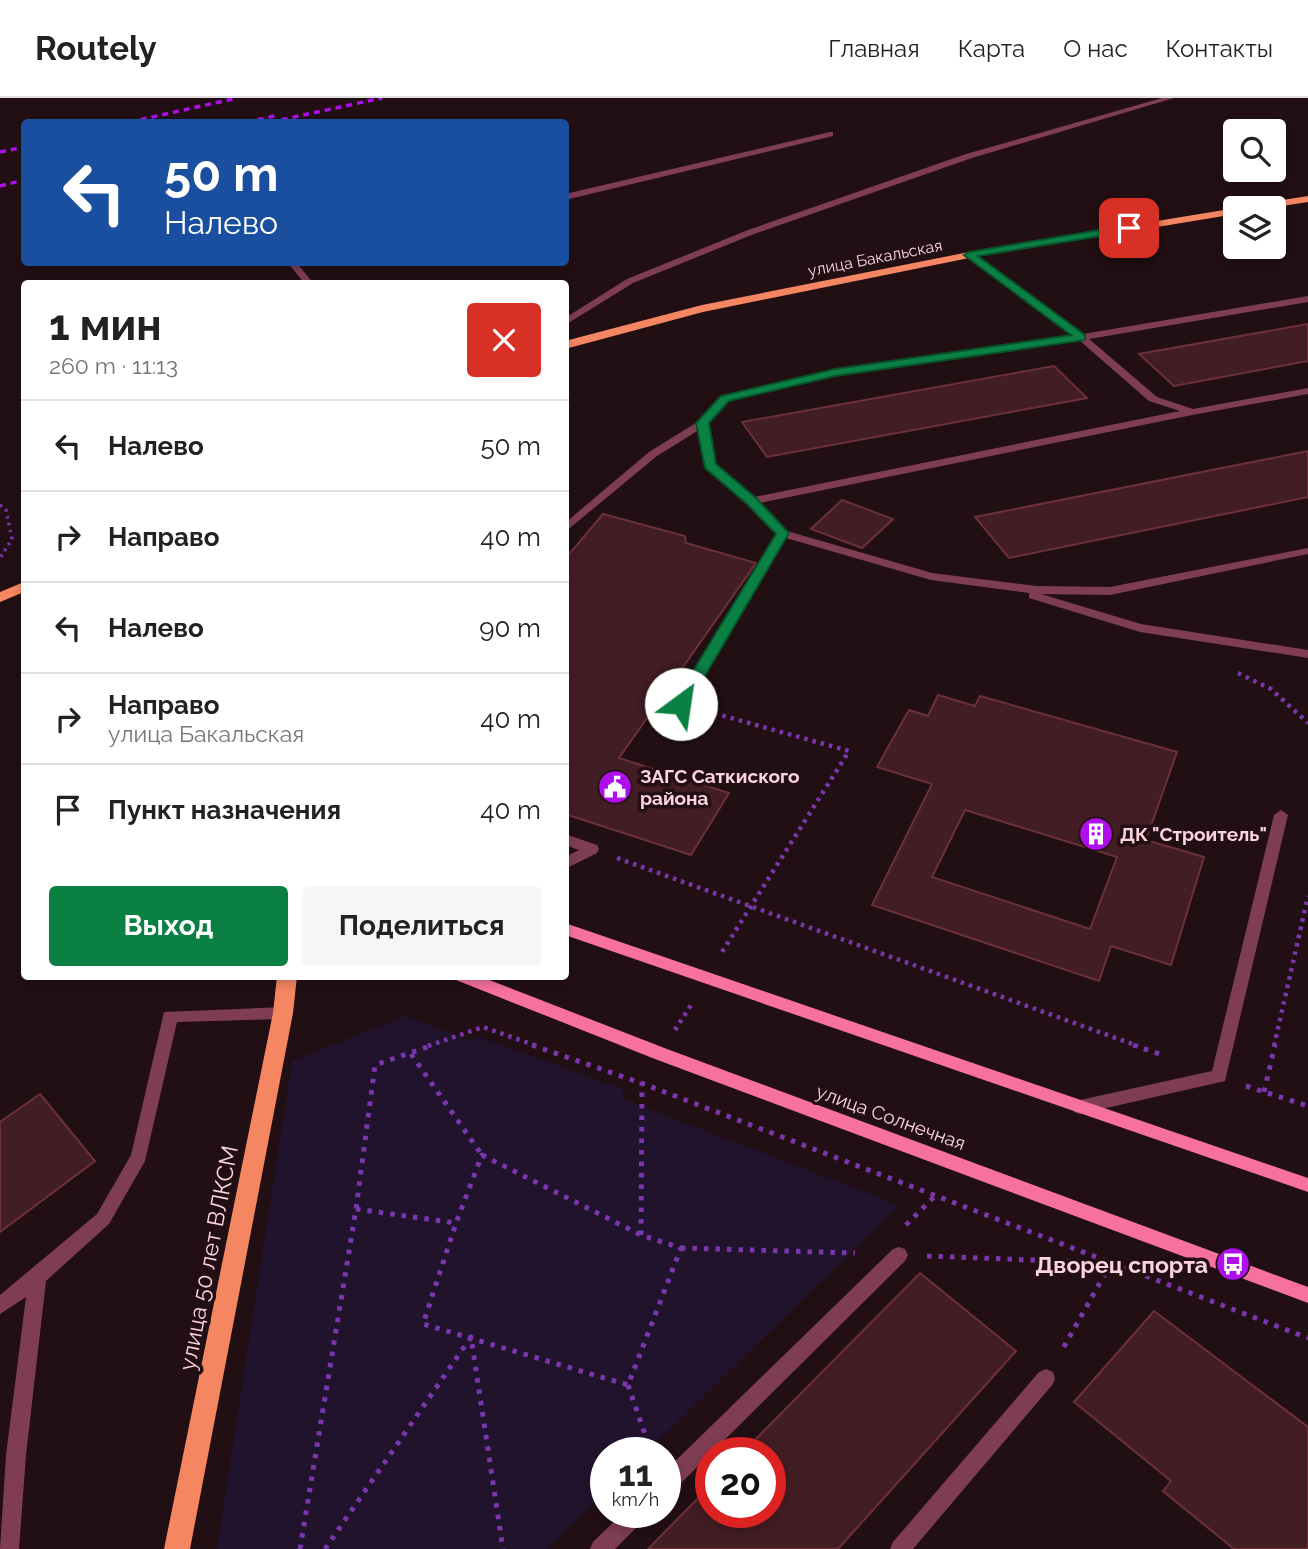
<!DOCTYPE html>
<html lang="ru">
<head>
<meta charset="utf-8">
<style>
  :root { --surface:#fff; --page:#f6f6f6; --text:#222; --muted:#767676; --line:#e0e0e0; --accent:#0b8043 }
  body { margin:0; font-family:Raleway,sans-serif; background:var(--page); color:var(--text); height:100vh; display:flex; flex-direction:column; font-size:26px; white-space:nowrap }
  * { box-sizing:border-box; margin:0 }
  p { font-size:23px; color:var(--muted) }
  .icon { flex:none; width:38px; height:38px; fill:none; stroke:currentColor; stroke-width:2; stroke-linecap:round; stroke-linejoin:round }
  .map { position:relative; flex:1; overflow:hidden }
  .panel { position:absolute; left:21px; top:182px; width:548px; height:700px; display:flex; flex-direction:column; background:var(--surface); border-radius:7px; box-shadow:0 4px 10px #0003 }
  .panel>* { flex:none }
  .hud { position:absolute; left:21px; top:21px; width:548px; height:147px; border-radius:7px; box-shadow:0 4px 10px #0003; background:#1a4fa0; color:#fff; overflow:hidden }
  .controls { position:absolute; left:1223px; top:21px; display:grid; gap:14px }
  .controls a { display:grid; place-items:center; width:63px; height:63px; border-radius:7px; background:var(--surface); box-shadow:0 4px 10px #0003; font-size:35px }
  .speed { position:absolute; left:590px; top:1339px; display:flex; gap:14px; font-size:35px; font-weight:700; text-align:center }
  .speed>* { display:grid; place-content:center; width:91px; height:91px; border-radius:50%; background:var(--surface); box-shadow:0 4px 10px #0003; line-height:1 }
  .speed small { font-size:18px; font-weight:400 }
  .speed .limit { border:10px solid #d22; background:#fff; color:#111 }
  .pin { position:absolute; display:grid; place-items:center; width:60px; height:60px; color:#fff; margin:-30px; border-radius:14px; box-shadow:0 4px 10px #0006 }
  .me { position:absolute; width:77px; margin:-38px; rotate:31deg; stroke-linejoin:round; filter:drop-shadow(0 0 5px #0008) }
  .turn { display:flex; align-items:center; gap:24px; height:147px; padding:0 28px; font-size:32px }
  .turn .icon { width:91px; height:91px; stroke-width:2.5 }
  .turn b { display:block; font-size:49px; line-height:60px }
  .round { display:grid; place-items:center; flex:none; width:74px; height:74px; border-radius:7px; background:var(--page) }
  .overview { display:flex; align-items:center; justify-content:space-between; height:119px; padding:0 28px }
  h1 { font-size:42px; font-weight:700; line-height:52px }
  .primary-button { display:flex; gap:14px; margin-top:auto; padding:14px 28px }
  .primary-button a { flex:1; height:80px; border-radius:7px; background:var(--accent); color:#fff; font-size:28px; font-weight:700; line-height:80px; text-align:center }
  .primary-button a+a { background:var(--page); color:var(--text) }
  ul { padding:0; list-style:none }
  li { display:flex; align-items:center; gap:21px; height:91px; padding:0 28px; border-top:2px solid var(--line) }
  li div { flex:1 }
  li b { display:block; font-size:26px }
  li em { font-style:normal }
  header { display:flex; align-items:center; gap:42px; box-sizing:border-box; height:98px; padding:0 35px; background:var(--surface); border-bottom:2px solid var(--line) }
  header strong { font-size:33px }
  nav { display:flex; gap:38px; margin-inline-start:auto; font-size:24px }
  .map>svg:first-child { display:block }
  .green { fill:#21132c }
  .building { fill:#421d23; stroke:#6c303b; stroke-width:2; fill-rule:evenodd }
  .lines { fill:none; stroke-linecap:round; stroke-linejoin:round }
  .path-far2 { stroke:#7936ad; stroke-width:3.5; stroke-dasharray:2.5 4.5; stroke-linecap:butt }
  .path-far1 { stroke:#7936ad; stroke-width:4.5; stroke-dasharray:3.5 5; stroke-linecap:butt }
  .path { stroke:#7936ad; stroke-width:5; stroke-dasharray:4.5 7; stroke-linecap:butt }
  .lane { fill:#7e3d53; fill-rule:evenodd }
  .secondary { fill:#f6719f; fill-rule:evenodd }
  .primary { fill:#f58662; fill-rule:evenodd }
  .rail { stroke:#af0fec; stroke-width:3.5; stroke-dasharray:6 5; stroke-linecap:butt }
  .route { fill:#0b8043; stroke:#07532c; stroke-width:2 }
  .labels { text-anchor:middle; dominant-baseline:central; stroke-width:7; stroke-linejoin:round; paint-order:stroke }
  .far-street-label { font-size:16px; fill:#fcd3de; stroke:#220f13 }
  .poi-label { font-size:19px; font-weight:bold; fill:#fcd3de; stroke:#220f13; text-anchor:start }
  .street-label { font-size:19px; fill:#fcd3de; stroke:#220f13 }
  .near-street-label { font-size:23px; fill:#fcd3de; stroke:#220f13 }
  .near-poi-label { font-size:23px; font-weight:bold; fill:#fcd3de; stroke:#220f13; text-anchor:end }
</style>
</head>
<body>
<header>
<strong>Routely</strong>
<nav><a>Главная</a><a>Карта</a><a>О нас</a><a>Контакты</a></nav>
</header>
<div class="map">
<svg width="1308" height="1451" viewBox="0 0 1308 1451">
  <rect width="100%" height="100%" fill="#220f13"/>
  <path class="green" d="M405 918 469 942 479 939 623 991 622 1001 899 1107 647 1354H606L605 1395 548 1451H217L292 963Z"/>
  <g class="building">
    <path d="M1308 226V263L1174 288 1139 256Z"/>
    <path d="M1054 268 1087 300 767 359 742 324Z"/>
    <path d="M1308 353V399L1009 460 975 419Z"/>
    <path d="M842 402 893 421 862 450 811 431Z"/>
    <path d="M603 416 685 438 686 445 756 465 619 660 729 695 691 757 565 716V461Z"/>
    <path d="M938 597 975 608 980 598 1177 654 1146 742 1204 759 1171 867 1111 848 1099 883 872 807 932 686 877 669 909 612 928 618ZM965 712 1117 759 1090 831 932 779Z"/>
    <path d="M40 996 95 1063 0 1134V1024Z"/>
    <path d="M920 1175 1016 1253 838 1451H648L710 1388V1414H770V1354H743Z"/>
    <path d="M1154 1213 1308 1329V1451H1234L1163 1393 1171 1383 1074 1304Z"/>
  </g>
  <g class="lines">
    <path class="path-far2" d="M0 407 6 412 12 441 0 460"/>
    <g class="path-far1">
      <path d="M1238 575 1271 591 1308 625"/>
      <path d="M706 613 849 653 722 854"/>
      <path d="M617 760 1138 948"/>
      <path d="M675 932 693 904"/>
      <path d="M428 948 483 929 537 948"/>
      <path d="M1274 948 1308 798"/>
    </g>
    <g class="path">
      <path d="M532 947 641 985 1308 1240"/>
      <path d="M1133 947 1165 958"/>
      <path d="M411 956 482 1057"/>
      <path d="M1246 988 1308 1008"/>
      <path d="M1264 994 1275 947"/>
      <path d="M482 1057 641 1137 681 1150 628 1287 423 1226 456 1125Z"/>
      <path d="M356 1111 456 1125"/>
      <path d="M906 1127 935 1098"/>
      <path d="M641 1137 642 984"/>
      <path d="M681 1150 855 1155"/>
      <path d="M927 1158 1111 1165 1061 1254"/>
      <path d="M628 1287 651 1354"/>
      <path d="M300 1451 356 1111 375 967 433 947"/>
      <path d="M325 1451 471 1239 503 1451"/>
    </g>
    <g class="lane">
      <path d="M1162 0H1174L972 60 754 136 633 185 565 227V220L627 181 748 132 966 56Z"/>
      <path d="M830 34H833V38L565 102V96Z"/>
      <path d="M966 155H972L1083 236 1308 198V204L1089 241 1157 299 1193 311 1308 290V296L1192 317 760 405 787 433 932 475 1037 488 1110 489 1308 450V456L1110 497 1041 496 1141 526 1308 552V560L1140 534 1029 500V495L931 482 786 440 685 609H675L674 606 777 435 748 405 706 369 699 332 657 358 565 434V425L649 354 699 323 721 298 835 272 1072 237 966 159ZM1079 242 1149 303 1180 313 754 399 715 366 708 325 729 302 835 278Z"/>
      <path d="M287 164H296L314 186H305Z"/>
      <path d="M1281 712 1288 717 1225 983 1080 1016 1074 1014 1072 1009 1074 1004 1080 1002 1212 973 1274 717Z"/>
      <path d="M565 736 597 747 599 751 597 755 565 771V759L579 752 565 747Z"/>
      <path d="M283 909 289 911 291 915 289 919 283 921 177 924 145 1063 109 1126 46 1183 26 1357 19 1451H0L6 1357 26 1199 0 1216V1197L97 1116 131 1057 164 914Z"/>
      <path d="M899 1149 905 1151 908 1157 905 1163 672 1394 665 1397V1373L893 1151Z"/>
      <path d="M1046 1271 1053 1274 1055 1280 1053 1286 913 1451H890L893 1444 1039 1274Z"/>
      <path d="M624 1414H648L645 1421 615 1451H590L593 1444Z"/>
    </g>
    <g class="secondary">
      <path d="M565 825 1308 1080V1094L565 837Z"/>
      <path d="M454 878H479L667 951 1308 1189V1205L655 961 456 882Z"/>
    </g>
    <g class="primary">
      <path d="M1308 98V104L1270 110H1246L1251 107Z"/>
      <path d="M1236 110V116L969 160 703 214 565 251V243L702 207 969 154Z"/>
      <path d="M24 484V494L0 504V494Z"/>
      <path d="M277 878H297L293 915 190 1451H164L273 915Z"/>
    </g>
    <g class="rail">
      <path d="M130 24 237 0"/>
      <path d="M247 24 279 17"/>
      <path d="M271 24 382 0"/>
      <path d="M0 54 24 49"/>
      <path d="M0 88 24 82"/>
    </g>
  </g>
  <path class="route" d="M1129 127 1132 128V133L978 158 1085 237V242L835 278 729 303 709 325 716 366 756 400 789 435 686 610H675L673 606 776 436 747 406 705 370 696 325 721 298 725 297 835 271 1071 237 964 157 969 154Z"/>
  <defs>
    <g id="civic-disc" transform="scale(1.75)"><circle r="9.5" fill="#af0fec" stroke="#220f13"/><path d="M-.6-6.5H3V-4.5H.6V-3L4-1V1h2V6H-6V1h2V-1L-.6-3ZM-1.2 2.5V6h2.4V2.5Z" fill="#fff"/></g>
    <g id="building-disc" transform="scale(1.75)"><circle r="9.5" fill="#af0fec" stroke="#220f13"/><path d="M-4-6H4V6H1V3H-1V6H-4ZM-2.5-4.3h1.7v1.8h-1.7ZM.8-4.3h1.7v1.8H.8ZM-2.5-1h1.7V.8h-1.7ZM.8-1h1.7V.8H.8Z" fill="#fff"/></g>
    <g id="bus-disc" transform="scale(1.75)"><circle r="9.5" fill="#af0fec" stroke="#220f13"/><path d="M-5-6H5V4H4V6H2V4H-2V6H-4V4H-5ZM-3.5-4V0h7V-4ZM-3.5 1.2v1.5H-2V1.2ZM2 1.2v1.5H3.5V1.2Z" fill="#fff"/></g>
  </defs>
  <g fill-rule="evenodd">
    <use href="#civic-disc" x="615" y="689"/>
    <use href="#building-disc" x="1096" y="736"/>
    <use href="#bus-disc" x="1233" y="1166"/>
  </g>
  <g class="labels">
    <g class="far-street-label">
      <text transform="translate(875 160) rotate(-11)">улица Бакальская</text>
    </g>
    <g class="poi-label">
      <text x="640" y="678">ЗАГС Саткиского<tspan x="640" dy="22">района</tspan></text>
      <text x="1120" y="736">ДК "Строитель"</text>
    </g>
    <g class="street-label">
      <text transform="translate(891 1019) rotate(20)">улица Солнечная</text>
    </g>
    <g class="near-street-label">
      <text transform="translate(208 1160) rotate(-79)">улица 50 лет ВЛКСМ</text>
    </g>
    <g class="near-poi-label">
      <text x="1208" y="1166">Дворец спорта</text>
    </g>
  </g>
</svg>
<div class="controls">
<a><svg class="icon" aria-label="search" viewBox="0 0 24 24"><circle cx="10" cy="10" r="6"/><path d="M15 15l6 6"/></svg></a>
<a><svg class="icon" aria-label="layers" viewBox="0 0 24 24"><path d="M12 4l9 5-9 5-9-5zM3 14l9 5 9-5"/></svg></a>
</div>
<div class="speed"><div>11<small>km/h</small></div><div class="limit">20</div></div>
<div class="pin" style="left:1129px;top:130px;background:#d93025"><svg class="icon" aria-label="arrive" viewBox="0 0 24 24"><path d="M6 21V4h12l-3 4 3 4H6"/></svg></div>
<svg class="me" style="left:681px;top:606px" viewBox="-20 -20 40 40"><circle r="19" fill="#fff"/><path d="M0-13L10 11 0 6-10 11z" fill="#0b8043"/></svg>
<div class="hud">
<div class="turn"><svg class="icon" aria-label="left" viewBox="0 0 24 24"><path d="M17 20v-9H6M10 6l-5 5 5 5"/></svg><div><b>50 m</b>Налево</div></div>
</div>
<section class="panel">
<div class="overview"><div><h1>1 мин</h1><p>260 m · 11:13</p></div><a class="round" style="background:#d93025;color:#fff"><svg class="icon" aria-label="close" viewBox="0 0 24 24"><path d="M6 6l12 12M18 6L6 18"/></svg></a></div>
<ul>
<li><svg class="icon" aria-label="left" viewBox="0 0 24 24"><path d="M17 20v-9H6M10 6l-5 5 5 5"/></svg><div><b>Налево</b></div><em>50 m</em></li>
<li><svg class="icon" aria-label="right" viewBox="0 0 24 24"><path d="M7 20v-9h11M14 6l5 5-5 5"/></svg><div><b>Направо</b></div><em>40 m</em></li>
<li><svg class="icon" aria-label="left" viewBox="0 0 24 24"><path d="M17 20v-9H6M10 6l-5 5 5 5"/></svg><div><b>Налево</b></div><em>90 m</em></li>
<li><svg class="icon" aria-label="right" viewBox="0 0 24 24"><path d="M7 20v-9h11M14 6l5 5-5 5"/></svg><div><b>Направо</b><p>улица Бакальская</p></div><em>40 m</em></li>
<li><svg class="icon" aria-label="arrive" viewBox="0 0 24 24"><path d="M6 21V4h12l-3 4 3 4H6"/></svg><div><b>Пункт назначения</b></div><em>40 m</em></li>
</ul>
<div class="primary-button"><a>Выход</a><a>Поделиться</a></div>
</section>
</div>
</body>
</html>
